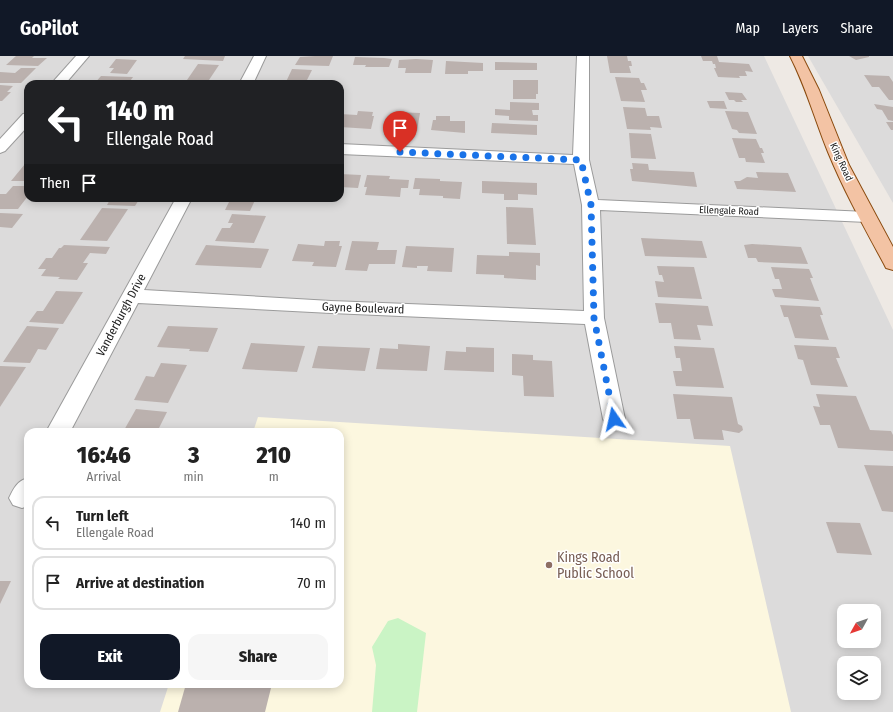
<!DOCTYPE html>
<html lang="en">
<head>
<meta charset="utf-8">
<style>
  :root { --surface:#fff; --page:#f6f6f6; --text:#222; --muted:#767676; --line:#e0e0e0; --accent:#111827 }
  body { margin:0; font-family:"Fira Sans Condensed",sans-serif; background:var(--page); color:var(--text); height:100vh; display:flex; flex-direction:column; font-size:15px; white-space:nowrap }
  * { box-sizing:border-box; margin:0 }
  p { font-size:13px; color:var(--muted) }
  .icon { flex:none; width:22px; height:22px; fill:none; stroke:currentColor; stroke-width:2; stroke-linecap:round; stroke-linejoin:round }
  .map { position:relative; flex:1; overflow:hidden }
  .side { position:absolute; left:24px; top:372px; width:320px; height:260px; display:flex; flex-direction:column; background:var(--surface); border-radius:12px; box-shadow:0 2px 10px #0003 }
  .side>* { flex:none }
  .hud { position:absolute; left:24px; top:24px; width:320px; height:122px; border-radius:12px; box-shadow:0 2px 10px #0003; background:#202124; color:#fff; overflow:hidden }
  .needle { width:26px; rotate:230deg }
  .fabs { position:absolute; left:837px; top:548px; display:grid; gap:8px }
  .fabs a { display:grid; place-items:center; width:44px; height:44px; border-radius:8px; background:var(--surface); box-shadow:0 2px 10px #0003; font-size:20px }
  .pin { position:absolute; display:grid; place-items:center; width:34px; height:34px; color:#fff; margin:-41px -17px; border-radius:50% 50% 50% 0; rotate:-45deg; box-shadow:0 0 4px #0007 }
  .pin .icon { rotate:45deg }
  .me { position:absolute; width:44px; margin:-22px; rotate:349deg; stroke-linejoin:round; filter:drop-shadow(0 0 3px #0008) }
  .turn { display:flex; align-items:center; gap:14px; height:84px; padding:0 16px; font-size:18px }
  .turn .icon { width:52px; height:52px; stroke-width:2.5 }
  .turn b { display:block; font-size:28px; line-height:34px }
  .then { display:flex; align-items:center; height:38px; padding:0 16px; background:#0003; gap:8px; font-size:15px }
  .eta { display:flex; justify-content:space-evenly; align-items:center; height:68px; text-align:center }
  .eta b { font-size:24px; font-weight:800; line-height:28px }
  .button { display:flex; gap:8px; margin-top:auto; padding:8px 16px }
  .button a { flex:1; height:46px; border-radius:12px; background:var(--accent); color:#fff; font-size:16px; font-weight:800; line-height:46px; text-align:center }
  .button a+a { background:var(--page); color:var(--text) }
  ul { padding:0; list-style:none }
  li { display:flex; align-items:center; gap:12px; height:54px; margin:0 8px 6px; padding:0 8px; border:2px solid var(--line); border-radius:12px }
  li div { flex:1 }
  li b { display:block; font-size:15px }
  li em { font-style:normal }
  header { display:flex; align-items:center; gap:24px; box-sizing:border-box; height:56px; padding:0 20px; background:var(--accent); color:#fff }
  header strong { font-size:19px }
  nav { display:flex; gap:22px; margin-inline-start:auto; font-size:14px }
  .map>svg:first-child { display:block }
  .residential { fill:#dcdbdb; fill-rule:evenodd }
  .education { fill:#fcf7df }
  .park { fill:#caf4c5 }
  .building { fill:#bbb1ae }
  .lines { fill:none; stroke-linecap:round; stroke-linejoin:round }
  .minor-casing { stroke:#9b9b9b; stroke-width:2 }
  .primary-casing { stroke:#8a4a0d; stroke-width:2 }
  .minor { fill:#fff; fill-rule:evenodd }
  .primary { fill:#f3c3a4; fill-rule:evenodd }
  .route { stroke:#1a73e8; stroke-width:7; stroke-dasharray:0 12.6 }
  .education-dot { fill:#8d6e63; stroke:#fff; stroke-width:1.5 }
  .labels { text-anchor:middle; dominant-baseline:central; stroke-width:3; stroke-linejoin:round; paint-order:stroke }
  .far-street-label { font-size:10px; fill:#1e1e1e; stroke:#fff }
  .street-label { font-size:12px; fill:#1e1e1e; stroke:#fff }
  .near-education-label { font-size:14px; fill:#785e54; stroke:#fff; text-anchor:start }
</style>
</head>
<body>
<header>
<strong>GoPilot</strong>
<nav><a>Map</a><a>Layers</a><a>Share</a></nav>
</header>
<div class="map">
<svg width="893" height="656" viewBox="0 0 893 656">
  <rect width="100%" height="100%" fill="#eee9e4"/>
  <g class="residential">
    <path d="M0 0H764L893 274V656H0ZM28 28H340V142H28ZM28 376H340V628H28ZM844 555H874V585H844ZM844 607H874V637H844Z"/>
    <path d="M808 0H893V147Z"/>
  </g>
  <path class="education" d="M258 361 730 390 791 656H160L169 628H340V376H253Z"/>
  <path class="park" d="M398 562 426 577 417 656H372L376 609 372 591 388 565Z"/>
  <g class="building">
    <path d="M16 0H34L32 2H47L38 10 6 9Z"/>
    <path d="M185 0H225L223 5 183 3Z"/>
    <path d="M315 0H333L329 10 295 9 300 1Z"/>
    <path d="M607 0H627L628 5H631L632 10H629L631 17H610Z"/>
    <path d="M701 0H717L719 6 749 8 753 16 745 15 747 20H739L740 22 718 21 714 12H716L715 8H713L712 5H703Z"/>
    <path d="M849 0H869V1L856 4Z"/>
    <path d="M355 1 384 2 392 3 389 11H365L366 9H353Z"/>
    <path d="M116 3 137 4 127 18 110 17 114 12H109Z"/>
    <path d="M416 3 433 4 431 17H405L406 12H398L399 4Z"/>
    <path d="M446 5 483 7V15H468V18H445Z"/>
    <path d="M495 6 537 7V14H495Z"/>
    <path d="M198 8 219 9 209 24H187Z"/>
    <path d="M21 12H36L21 27H0V16L15 17Z"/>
    <path d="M292 13 312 14 305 28H285Z"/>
    <path d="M864 19 889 20 893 26V44H889L879 31H872Z"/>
    <path d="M101 20 133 21 128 28H94Z"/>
    <path d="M615 21 639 22 641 27H644L647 34H641L645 46 621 45Z"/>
    <path d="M513 24H538V38H536V43H513Z"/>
    <path d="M0 29 13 30 7 36H11L2 45H0Z"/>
    <path d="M725 36 742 37 747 44H741L743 46H736L734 44H729Z"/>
    <path d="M707 45H724L727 53 710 52Z"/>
    <path d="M510 46 539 47V54H532L533 59H538V65L509 64V60L495 59V53L510 54Z"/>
    <path d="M874 48 893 51V65L888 64 882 54 877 53Z"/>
    <path d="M623 51 645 52 647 60H659L662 72 650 71 651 74 627 73Z"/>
    <path d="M358 55 373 56 372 60H374L371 73 340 71V58L357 59Z"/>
    <path d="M725 55 748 56 757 78 739 77 737 74 732 73Z"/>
    <path d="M396 56 420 57 417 75 383 74 386 63H394Z"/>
    <path d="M436 60H450V65H465V77L431 74 433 64H436Z"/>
    <path d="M886 66H893V74H891Z"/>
    <path d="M492 67 537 69V79L491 77Z"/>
    <path d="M629 77 651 78 656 103 631 102Z"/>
    <path d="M732 82 756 83 760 92H762L764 97H761L765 107 746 106 745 102H739Z"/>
    <path d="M632 107 648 108 649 114 694 116 697 131 632 125 630 113H633Z"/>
    <path d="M25 108H28V125H11Z"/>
    <path d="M756 116 788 117 796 136 737 133 734 125H740L747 121 758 122Z"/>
    <path d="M340 118 361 119 358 132 340 131Z"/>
    <path d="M367 119 390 120 389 123 409 124 408 132H401L400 141 365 139 367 131H364Z"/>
    <path d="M415 122 440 123V125L462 126 460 143 443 142V140L419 139 420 133H413Z"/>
    <path d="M482 125 537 127V139L518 138V144H504V138L482 137Z"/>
    <path d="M13 130H28V140L18 153H0V138H6Z"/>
    <path d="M111 142H140L135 150 107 149Z"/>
    <path d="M231 142H256L250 155 225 154Z"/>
    <path d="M506 151 533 152 536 189 507 188Z"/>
    <path d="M102 152 128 153 107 185 80 184Z"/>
    <path d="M0 157 23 158 12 172 0 171Z"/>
    <path d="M232 158 266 160 254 187 215 185 222 172H230L233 167H228Z"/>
    <path d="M641 182 702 185 707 202 645 200Z"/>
    <path d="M325 185H340L339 190H342L336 211 312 210 314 206 292 205 298 188 324 190Z"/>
    <path d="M352 185 379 186 377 194H397L395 208H369L367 215 345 214Z"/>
    <path d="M752 188 801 191 808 208 758 206 756 202H748L744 189Z"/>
    <path d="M64 189 110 191 106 198 90 197 83 207H88L77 224 58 223 60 221 41 220 46 213H38L46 202H52L59 192H61Z"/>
    <path d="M206 189 269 193 261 212 195 209Z"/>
    <path d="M406 190 454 192 452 216 427 215 428 210H417V212L402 211Z"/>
    <path d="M509 196 540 197V210L536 209V224L504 222V219L476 218 477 199 509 200Z"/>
    <path d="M657 210 694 211 702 243 658 241 655 225 664 226 662 219H659Z"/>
    <path d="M771 211 809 213 813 222H810L819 245 775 241 772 233H782L779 223H775Z"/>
    <path d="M56 235 83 236 63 268 29 266 37 255H43Z"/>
    <path d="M655 247 708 250 713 270 697 269 701 284 674 283 671 267H659Z"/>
    <path d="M780 249 820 251 823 259H820L829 284 795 282 788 261H784Z"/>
    <path d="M27 270 59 272 46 294 38 293 30 307 3 306Z"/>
    <path d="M168 270 218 272 208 296 189 295 190 293 157 291Z"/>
    <path d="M251 287 305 290 297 316 242 313Z"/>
    <path d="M398 288 430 290 427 315 376 313 380 292 398 293Z"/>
    <path d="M794 289 836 291 840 302H836L848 331 811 329 803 304 798 303Z"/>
    <path d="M318 290 370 292 365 315 312 312Z"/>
    <path d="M674 290 714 292 724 332 676 330 673 315H682L680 302H676Z"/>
    <path d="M466 291 494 292V316L444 314 446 295 466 296Z"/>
    <path d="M512 298 533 299V304L552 305 554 341 524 340 523 320 512 319Z"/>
    <path d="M161 307 187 309 168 347 134 344 146 320 154 321Z"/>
    <path d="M0 310 26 311 0 351Z"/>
    <path d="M673 338 732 341 738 368 742 370 743 374 739 377 722 374 724 384 694 383 690 363H677Z"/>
    <path d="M816 338 856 340 870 374 891 375 893 379V395L838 392 830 369H820L813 350 820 351Z"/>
    <path d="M136 353 167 356 157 376H123Z"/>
    <path d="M864 409 893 410V456L882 455Z"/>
    <path d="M826 466 860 467 872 499 837 497Z"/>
    <path d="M0 525H11L0 548Z"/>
    <path d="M186 628H272L265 656H178Z"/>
  </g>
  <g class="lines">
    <g class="minor-casing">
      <g id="minor">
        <path d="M76 0H89L65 28H51Z"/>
        <path d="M254 0H266L253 28H239Z"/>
        <path d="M577 0H589V104L598 144 867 156 873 157 876 161 873 165 867 166 600 154 604 262 625 363 622 369 614 372 606 369 603 363 585 268 331 257 138 247 70 376H46L176 142H192L144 234 331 245 584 255 582 149 574 108 340 98V88L573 99Z"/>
        <path d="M28 57V70L5 95 0 97V83L23 58Z"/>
        <path d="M28 422V450L22 452 13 449 9 442C14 432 17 425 28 422Z"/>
      </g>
    </g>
    <g class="primary-casing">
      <path id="primary" d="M790 0H802L819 34 849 109 893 191V214L886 212 884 208C864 171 844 135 828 96 815 64 806 31 790 0Z"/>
    </g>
    <use href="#minor" class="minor"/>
    <use href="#primary" class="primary"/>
  </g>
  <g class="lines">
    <path class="route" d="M400 96 581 104 591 149 594 262 614 363"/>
  </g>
  <circle class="education-dot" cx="549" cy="509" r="4"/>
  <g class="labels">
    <g class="far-street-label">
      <text transform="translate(841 106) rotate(65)">King Road</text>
      <text transform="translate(729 155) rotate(2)">Ellengale Road</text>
    </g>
    <g class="street-label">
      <text transform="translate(363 252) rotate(2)">Gayne Boulevard</text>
      <text transform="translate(121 259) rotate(-62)">Vanderburgh Drive</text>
    </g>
    <g class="near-education-label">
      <text x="557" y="501">Kings Road<tspan x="557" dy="16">Public School</tspan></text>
    </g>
  </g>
</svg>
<div class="fabs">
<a><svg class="needle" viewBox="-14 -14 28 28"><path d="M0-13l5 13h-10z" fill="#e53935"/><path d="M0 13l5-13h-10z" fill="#767676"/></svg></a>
<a><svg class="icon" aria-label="layers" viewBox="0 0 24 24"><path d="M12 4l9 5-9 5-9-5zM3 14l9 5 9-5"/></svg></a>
</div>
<div class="pin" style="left:400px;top:96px;background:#d93025"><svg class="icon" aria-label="arrive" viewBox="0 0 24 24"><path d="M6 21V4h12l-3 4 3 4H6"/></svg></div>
<svg class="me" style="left:614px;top:363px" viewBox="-20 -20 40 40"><path d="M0-17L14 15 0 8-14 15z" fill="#1a73e8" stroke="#fff" stroke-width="4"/></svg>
<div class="hud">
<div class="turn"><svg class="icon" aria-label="left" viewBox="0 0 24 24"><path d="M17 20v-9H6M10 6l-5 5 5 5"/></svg><div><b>140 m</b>Ellengale Road</div></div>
<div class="then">Then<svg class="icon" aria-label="arrive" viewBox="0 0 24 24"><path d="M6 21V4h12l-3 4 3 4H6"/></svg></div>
</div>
<section class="side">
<div class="eta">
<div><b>16:46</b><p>Arrival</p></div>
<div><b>3</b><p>min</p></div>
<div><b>210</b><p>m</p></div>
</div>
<ul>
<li><svg class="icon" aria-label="left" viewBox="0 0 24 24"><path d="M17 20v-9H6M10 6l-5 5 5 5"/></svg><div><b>Turn left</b><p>Ellengale Road</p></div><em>140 m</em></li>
<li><svg class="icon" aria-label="arrive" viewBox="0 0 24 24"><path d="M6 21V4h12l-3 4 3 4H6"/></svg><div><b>Arrive at destination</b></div><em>70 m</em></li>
</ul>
<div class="button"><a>Exit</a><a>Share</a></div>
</section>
</div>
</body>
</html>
